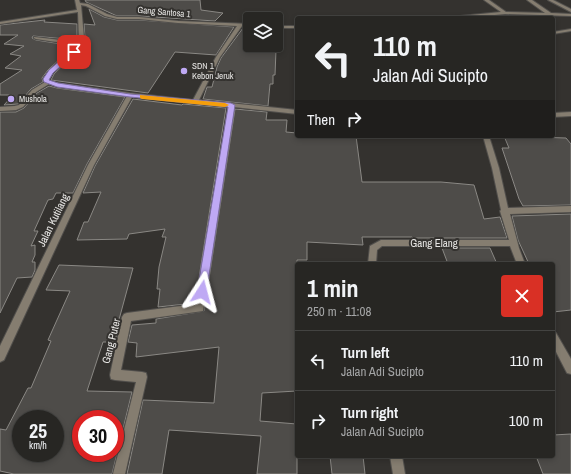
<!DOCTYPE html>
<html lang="en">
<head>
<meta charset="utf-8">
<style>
  :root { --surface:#272623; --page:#2f2e2b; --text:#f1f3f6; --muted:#a4a5a6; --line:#434341 }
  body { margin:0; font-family:"Archivo Narrow",sans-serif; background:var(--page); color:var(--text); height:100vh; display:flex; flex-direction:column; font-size:15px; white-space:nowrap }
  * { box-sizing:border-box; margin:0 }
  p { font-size:13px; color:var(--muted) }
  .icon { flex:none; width:22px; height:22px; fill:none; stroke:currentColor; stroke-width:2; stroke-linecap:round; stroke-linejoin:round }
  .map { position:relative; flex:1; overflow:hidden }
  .side { position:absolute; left:295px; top:262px; width:260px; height:196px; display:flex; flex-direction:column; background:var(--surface); border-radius:4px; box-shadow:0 2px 6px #0003,0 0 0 1px var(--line) }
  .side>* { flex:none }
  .banner { position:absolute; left:295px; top:16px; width:260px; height:122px; border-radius:4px; box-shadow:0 2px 6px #0003,0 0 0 1px var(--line); background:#272623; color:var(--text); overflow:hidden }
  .buttons { position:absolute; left:243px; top:12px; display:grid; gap:8px }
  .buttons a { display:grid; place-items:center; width:40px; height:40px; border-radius:4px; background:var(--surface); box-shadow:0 2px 6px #0003,0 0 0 1px var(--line); font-size:20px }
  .speed { position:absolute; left:12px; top:410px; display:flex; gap:8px; font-size:20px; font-weight:700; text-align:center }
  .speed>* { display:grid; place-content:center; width:52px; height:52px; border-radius:50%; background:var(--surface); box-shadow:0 2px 6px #0003,0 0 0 1px var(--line); line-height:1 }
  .speed small { font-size:10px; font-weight:400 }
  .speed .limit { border:6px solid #d22; background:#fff; color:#111 }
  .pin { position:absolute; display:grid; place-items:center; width:34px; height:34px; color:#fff; margin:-17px; border-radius:8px; box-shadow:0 2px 6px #0006 }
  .me { position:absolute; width:44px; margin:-22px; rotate:9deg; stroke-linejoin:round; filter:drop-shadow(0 0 3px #0008) }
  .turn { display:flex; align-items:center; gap:14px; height:84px; padding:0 12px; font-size:18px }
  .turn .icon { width:52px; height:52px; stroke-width:2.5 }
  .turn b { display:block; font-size:28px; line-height:34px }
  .then { display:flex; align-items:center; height:38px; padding:0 12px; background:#0003; gap:8px; font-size:15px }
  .round { display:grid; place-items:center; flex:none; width:42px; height:42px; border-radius:4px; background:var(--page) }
  .headline { display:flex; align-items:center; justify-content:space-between; height:68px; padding:0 12px }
  h1 { font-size:24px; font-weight:800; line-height:30px }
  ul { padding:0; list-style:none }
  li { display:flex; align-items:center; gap:12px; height:60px; padding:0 12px; border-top:1px solid var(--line) }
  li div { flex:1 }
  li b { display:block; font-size:15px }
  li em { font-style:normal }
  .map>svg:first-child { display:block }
  .building { fill:#4e4c49; stroke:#8a8884; fill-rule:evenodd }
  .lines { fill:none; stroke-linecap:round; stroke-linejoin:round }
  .minor-casing { stroke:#514f4c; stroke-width:2 }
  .minor { fill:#857d70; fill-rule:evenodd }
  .route { fill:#bfa9f4; stroke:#7c6e9f }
  .slow { fill:#f59e0b }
  .poi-dot { fill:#bfa9f4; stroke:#34322f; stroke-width:1.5 }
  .labels { text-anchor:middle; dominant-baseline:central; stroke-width:4; stroke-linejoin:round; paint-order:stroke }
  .far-street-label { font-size:9px; fill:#e8e7e5; stroke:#34322f }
  .far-poi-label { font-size:9px; fill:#e8e7e5; stroke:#34322f; text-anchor:start }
  .street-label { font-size:11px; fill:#e8e7e5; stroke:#34322f }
</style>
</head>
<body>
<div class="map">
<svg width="571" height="474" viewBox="0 0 571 474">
  <rect width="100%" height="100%" fill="#34322f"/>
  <g class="building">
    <path d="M85 0H200L201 10 223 13 215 21 139 16H117L86 2Z"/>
    <path d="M89 9 104 17 117 20H139L234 27 216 55 175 52 148 93 51 80 54 74 84 45 85 38 84 24 95 25Z"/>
    <path d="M45 20 44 22 77 24V40L33 36 32 38 36 40 74 46 48 70 42 78 43 82 31 89 18 104 4 105 13 95H0V84L22 70 5 68 21 56 10 54 24 46 4 44 18 35H0V25Z"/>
    <path d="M243 28H250V45H276V30H280L276 50 275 75H273V84H270L268 106 203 99 207 87H212L217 67 221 58Z"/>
    <path d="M49 86 57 88 125 97 87 164 73 193H56L53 199 48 200 34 231H38L31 246 35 245V255L32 262H35V270L32 277 17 278 0 313V112H16L24 108 37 93Z"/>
    <path d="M133 99 182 105 183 104 226 108 195 303 158 307 160 289H157L159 267 166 237H162L165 229 129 234 127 239 77 240 84 222H88L101 192 83 193 95 166Z"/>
    <path d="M235 109 267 112 266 120H287L286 132 297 133V136H356L362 182H441L474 185 484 219 500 217 507 238H413L412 237H362L363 245 307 242V260H297V391L262 393 260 421 297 424V474H257L261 436 169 430 162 474H127L143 400 214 403 219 347 136 357 137 343 128 342 132 325 156 323V319L204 311Z"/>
    <path d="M504 136 566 138 571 144V205L523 206 519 199 502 148H509Z"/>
    <path d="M571 214V310L553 312V264H529L518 240 512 216Z"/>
    <path d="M442 248H490L497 264H448Z"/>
    <path d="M59 265 133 268 117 327H118L115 342H103L87 391 132 392 112 474H14L0 471V429L6 430 28 388H31L51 341 48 340 70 291 46 290ZM21 417 55 419V453H21ZM81 419H115V453H81Z"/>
    <path d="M571 434V474H543L536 456H553V435Z"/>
    <path d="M330 456H363L365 474H332Z"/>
  </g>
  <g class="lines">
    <g class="minor-casing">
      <g id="minor">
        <path d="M75 0H79L80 3 88 4 107 14 117 17H139L178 21 250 24V26H242L220 57 199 100 297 110V114L234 107 203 311 131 321 121 370 142 372 146 373 147 377 125 474H113L136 382 115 380 111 379 110 375 122 317 124 314 127 313 196 304 228 107 132 97 94 165 4 360 0 362V346L88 165 127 96 57 87 49 84 36 92 23 107 16 110 0 111V107L15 106 19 105 32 90 45 82 43 79 49 71 77 45 36 39 34 38V37L79 42 78 12 0 24V22L77 10ZM81 5 86 6 105 16 117 19H139L178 23 237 26 216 57 193 100 130 93 58 83 50 81 49 79 53 73 83 44 84 38Z"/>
        <path d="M484 0H489L506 12 545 13 527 0H532L551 13 571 14V16L505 14 464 18H448L450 17 501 12Z"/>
        <path d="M548 0H553L571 9V12Z"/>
        <rect x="276" y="26" width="21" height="2"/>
        <path d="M571 29V31L553 34V32Z"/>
        <path d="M571 112V116L553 117V113Z"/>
        <path d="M483 136H489L499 168 508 208 571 206V212L510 214 519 248 525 264H517L510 246H382L377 250 376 264H368L370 246 381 240H509L500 211 501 210 492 168Z"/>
        <path d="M553 332 556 333 571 359V374L567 373 553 346Z"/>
        <path d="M390 456H402L405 474H393Z"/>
      </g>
    </g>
    <use href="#minor" class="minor"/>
  </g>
  <path class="route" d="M72 50 77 52 53 73 49 80 58 83 130 94 231 103 235 105 206 295 202 296 199 295 197 292 228 107 130 97 57 87 44 82 43 79 49 70Z"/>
  <path class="slow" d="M140 95 225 103 229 105 225 107 142 99 140 98Z"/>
  <g class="poi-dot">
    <circle cx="184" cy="71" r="4"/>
    <circle cx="11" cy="99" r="4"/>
  </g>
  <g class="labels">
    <g class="far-street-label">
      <text transform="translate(164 12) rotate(5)">Gang Santosa 1</text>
    </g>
    <g class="far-poi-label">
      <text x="192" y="66">SDN 1<tspan x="192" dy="10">Kebon Jeruk</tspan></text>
      <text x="19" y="99">Mushola</text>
    </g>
    <g class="street-label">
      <text transform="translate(53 220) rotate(-64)">Jalan Kutilang</text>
      <text x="434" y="243">Gang Elang</text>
      <text transform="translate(111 341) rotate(-76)">Gang Puter</text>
    </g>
  </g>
</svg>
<div class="buttons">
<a><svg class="icon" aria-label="layers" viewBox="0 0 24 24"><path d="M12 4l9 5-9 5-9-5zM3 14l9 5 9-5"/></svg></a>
</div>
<div class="speed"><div>25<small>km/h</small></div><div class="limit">30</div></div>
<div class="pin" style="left:74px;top:52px;background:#d93025"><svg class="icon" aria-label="arrive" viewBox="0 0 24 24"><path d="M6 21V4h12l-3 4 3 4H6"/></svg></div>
<svg class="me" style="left:202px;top:292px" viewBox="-20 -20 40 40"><path d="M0-17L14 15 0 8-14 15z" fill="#bfa9f4" stroke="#fff" stroke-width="4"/></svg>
<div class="banner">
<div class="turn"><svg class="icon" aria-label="left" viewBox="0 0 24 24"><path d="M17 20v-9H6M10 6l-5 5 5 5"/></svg><div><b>110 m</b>Jalan Adi Sucipto</div></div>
<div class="then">Then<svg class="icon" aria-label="right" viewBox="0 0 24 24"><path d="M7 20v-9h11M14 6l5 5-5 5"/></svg></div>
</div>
<section class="side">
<div class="headline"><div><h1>1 min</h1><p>250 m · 11:08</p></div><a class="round" style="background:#d93025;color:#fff"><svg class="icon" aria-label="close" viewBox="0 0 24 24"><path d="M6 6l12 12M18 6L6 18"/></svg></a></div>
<ul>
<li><svg class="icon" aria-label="left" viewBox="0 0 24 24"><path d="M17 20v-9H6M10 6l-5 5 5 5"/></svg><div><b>Turn left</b><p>Jalan Adi Sucipto</p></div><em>110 m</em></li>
<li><svg class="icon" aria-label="right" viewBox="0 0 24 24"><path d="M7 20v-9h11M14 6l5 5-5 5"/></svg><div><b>Turn right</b><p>Jalan Adi Sucipto</p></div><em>100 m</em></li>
</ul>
</section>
</div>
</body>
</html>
